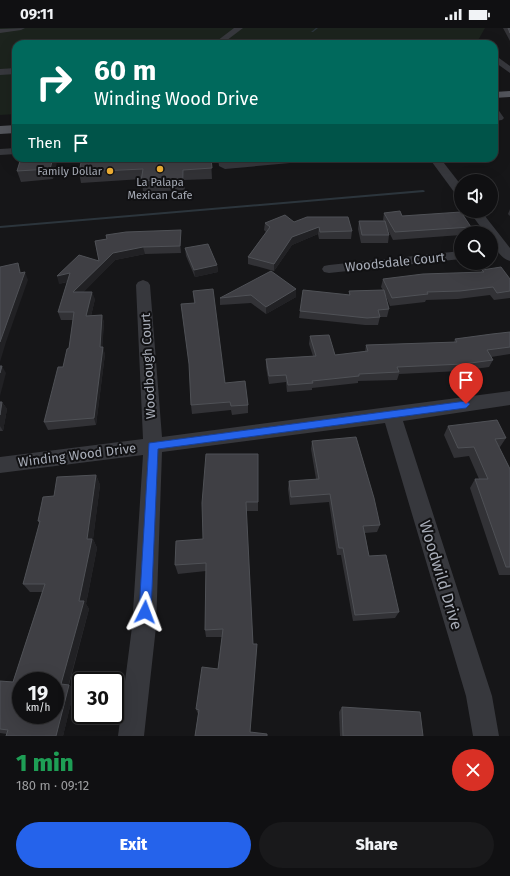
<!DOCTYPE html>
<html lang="en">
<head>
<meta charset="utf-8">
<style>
  :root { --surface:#101012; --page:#19191b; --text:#f1f3f6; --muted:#9c9d9f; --line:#303032; --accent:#2563eb }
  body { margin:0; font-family:"Fira Sans",sans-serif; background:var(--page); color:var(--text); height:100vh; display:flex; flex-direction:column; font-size:15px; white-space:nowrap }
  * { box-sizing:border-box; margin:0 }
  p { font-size:13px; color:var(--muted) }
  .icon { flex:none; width:22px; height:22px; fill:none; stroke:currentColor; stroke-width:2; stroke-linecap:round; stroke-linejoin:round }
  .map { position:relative; height:708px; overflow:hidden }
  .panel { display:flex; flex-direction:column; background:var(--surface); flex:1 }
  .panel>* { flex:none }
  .hud { position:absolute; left:12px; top:12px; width:486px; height:122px; border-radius:12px; box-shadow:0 4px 16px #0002,0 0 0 1px var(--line); background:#00695c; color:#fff; overflow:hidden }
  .fabs { position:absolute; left:454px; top:146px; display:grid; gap:8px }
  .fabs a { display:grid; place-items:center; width:44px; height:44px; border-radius:50%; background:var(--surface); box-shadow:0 4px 16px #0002,0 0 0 1px var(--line); font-size:20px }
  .speed { position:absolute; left:12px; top:644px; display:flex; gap:8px; font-size:20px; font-weight:700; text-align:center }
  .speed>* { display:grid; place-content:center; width:52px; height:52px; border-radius:50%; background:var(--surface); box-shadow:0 4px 16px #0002,0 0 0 1px var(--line); line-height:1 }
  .speed small { font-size:10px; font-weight:400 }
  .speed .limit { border:2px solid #111; border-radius:6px; background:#fff; color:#111 }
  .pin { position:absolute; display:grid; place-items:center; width:34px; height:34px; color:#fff; margin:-41px -17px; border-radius:50% 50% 50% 0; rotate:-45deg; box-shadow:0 0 4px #0007 }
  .pin .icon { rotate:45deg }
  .me { position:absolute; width:44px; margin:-22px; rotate:3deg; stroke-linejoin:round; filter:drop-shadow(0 0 3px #0008) }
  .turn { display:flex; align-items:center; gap:14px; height:84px; padding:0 16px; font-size:18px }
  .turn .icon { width:52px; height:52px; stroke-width:2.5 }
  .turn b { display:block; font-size:28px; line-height:34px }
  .then { display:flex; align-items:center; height:38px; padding:0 16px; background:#0003; gap:8px; font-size:15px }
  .round { display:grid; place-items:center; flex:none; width:42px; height:42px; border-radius:21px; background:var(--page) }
  .head { display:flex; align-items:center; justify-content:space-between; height:68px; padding:0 16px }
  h1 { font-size:24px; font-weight:800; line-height:30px; color:#1e9e55 }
  .button { display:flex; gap:8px; margin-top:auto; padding:8px 16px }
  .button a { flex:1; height:46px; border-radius:24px; background:var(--accent); color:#fff; font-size:16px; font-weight:800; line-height:46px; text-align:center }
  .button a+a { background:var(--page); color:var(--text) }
  .status { display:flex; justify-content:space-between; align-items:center; height:28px; padding:0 20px; background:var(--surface); direction:ltr }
  .status svg { height:11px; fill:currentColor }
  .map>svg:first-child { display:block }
  .green { fill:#1c231d }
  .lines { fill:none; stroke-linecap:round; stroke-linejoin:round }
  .stream { fill:#2c353c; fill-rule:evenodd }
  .minor { fill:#37383d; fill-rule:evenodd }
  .major { fill:#53555c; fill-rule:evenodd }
  .wall { fill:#323236 }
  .shaded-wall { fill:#212124 }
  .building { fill:#3f3f44; stroke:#4f5156; fill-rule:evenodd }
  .route { fill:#2563eb; stroke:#184099 }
  .poi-dot { fill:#f2b134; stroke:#111113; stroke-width:1.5 }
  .labels { text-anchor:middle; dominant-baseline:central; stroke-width:4; stroke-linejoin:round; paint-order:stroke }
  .far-poi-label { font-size:11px; fill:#a8adb8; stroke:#111113; text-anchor:end }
  .street-label { font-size:13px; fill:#a8adb8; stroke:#111113 }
  .near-street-label { font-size:16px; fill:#a8adb8; stroke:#111113 }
</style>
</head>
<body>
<div class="status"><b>09:11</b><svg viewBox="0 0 49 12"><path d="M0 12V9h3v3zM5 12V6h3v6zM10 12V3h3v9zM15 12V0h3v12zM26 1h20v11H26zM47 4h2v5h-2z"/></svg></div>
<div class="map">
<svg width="510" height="708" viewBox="0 0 510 708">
  <rect width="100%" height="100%" fill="#161618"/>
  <path class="green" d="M0 0H485L476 16H16V86L0 87Z"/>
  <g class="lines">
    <g class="stream">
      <path d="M316 0H318L313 4H311Z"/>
      <path d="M423 162 425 163 424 164 0 200V198Z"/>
    </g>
    <g class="minor">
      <path d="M25 0 21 2 0 5V1Z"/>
      <path d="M234 0H243L222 16H213Z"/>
      <path d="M499 30 510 38V45L496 35 495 33Z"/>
      <path d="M16 40V46L0 47V41Z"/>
      <path d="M494 79 497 80 504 90 502 92 494 93Z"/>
      <path d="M16 120V126L0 127V121Z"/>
      <path d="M218 130H228L230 134 276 130H301L300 132 290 135 225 141 219 138Z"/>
      <path d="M429 130H440L461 157V169L457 168Z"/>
      <path d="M469 183H481L510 220V233C500 231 491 215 491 205H485Z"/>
      <path d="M461 223V231L329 245 324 244 322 241 324 238 329 237Z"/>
      <path d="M143 252 148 254 150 257 162 409 510 363V377L403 393 492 668 499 708H473L466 668 385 395 162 424 156 599 144 708H118L132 599 143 427 0 445V429L143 411 136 257 138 254Z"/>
    </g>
    <g class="major">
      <path d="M510 63V69L494 70V64Z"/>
      <path d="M16 97V105L0 106V98Z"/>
    </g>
  </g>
  <g class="wall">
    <path d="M503 0H510V13Z"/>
    <path d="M21 130H57L53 151 21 154 17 143Z"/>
    <path d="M211 130 212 151 184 152 185 162 143 164 142 151 81 155 79 144Z"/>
    <path d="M510 181V188L508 186Z"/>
    <path d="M384 185 402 188 471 199 468 205H461V207L393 212 387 200 389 207 388 215H361L358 201 359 193H384L383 192Z"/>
    <path d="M294 194 352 203 351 211H319L318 206 292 217 274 243 248 236V229L266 204 264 202 265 195Z"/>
    <path d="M181 209V225L145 226 115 232 83 264 95 271 91 288 102 287 104 295 102 319 105 326 96 397 48 402 44 394 63 339 69 320 73 292H61L58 284 67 254 59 256 99 233 95 213Z"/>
    <path d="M185 220 217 237 218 244 195 249 186 228Z"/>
    <path d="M482 242 510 251V270L494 272 490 267 458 271 426 272 425 274 390 278 385 266 389 281 387 289H380L378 297H365L299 290 300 283 349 267V263L383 262 381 259 383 251 481 244Z"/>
    <path d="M296 261V269L266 286 251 275 220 277V270Z"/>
    <path d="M193 263 225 355 248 377V385L232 387 231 382 192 386 191 377 194 275Z"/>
    <path d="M510 304V326L491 329 493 332 489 339 460 343 399 346 397 352 358 353V355L312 360V362L287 364 286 354 269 356 266 339V331L313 328 309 316 310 308 335 327 365 324 366 317 454 314 455 311Z"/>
    <path d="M0 374H2L7 381 3 403H0Z"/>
    <path d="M448 398 506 410 500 419H499L510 441V547H499L470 460 475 451H479L469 428 454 430 444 407Z"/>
    <path d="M312 413 380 497 377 504 365 505 369 528 399 584 395 590 353 593 341 527H337L329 474 290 477 288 461 289 453 316 451 311 421Z"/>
    <path d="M258 426V483H246L253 616H257V623L195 708 198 686 196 681 218 641 222 609H206L205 602 206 543 178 546 175 537 203 511Z"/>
    <path d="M96 447 100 457 93 511 97 520 86 576 89 581 69 657 74 662 63 708H6L7 706 0 705V653L13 654 42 564H30L23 556 40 496 38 493Z"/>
    <path d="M342 679 423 708H340L339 684Z"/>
  </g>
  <g class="shaded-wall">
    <path d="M53 130H58L53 151 50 141Z"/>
    <path d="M183 142 185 162 183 151Z"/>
    <path d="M319 199 318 206 292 217 274 243V236L292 209Z"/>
    <path d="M181 202V225L180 218Z"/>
    <path d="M143 219 145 226 115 232 76 272 73 264 113 225Z"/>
    <path d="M18 235 21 243 23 251 25 244 28 252 6 314 0 334V314Z"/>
    <path d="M217 237 218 244 195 249 194 242Z"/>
    <path d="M70 245 72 252 59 256 57 248Z"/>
    <path d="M296 261V269L266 286V279Z"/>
    <path d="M92 264 95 271 89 296 86 288Z"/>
    <path d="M102 287 104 295 102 326 103 319 105 326 96 397 94 390Z"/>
    <path d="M2 338 6 345 0 368V345Z"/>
    <path d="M2 374 7 381 3 403 0 398V387Z"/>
    <path d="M96 447 100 457 93 511 97 520 86 576 89 581 67 662 61 656 79 573 87 511Z"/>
    <path d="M257 616V623L250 708V704Z"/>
    <path d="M69 657 74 662 63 708H56Z"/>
  </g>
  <g class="building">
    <path d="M508 0H510V5Z"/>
    <path d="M21 130H53L50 141 17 143Z"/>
    <path d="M82 130H211L212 140 183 142V151L141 153 143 141 79 144Z"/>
    <path d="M400 183 402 188 461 184 471 199 395 204 384 185Z"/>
    <path d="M285 187 294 194 307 189H348L352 203 320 204 319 199 292 209 274 236 248 229 270 199 265 195Z"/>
    <path d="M359 193H385L389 207H362Z"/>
    <path d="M181 202 180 218 143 219 113 225 73 264H92L86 288 102 287 100 319H103L94 390 44 394 58 339H63L67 321 69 320 74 284H58L70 245 57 248 79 227 99 233 95 213 107 211 106 207 126 204Z"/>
    <path d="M208 216 217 237 194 242 185 220Z"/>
    <path d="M18 235 20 245 25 244 0 314V239Z"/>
    <path d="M501 239 510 251V263L497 265 493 259 460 263 427 264 428 266 392 270 383 251 423 246 484 244 482 242Z"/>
    <path d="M271 243 296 261 266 279 251 267 220 270Z"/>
    <path d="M213 261 225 355 245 353 248 377 231 378 230 374 191 377 189 336 181 276 195 275 193 263Z"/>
    <path d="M303 262 350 267 349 263 384 262 389 281 378 282 380 289 367 290 300 283Z"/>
    <path d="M510 304V319L487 322 493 332 463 336 397 339 399 344 359 346V348L312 353 313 355 288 357 286 347 269 348 266 331 316 328 310 308 329 307 335 327 368 323 366 317 457 314 455 311 492 306Z"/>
    <path d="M0 338H2L0 345Z"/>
    <path d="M0 374H2L0 387Z"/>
    <path d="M497 392 506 410 495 411 510 441V539H506L475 451H488L474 419 458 420 448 398Z"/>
    <path d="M356 409 374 470 380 497 363 498 369 528 386 527 399 584 355 587 343 520H339L330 466 291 469 289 453 319 451 312 413Z"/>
    <path d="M206 426H258V474H246L253 616H257L250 704 267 706V708H195L199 682 196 681 202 639 218 641 223 601 205 602 206 535 175 537 176 513 203 511 202 475Z"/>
    <path d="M96 447 87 511H92L79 573H84L61 656 69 657 56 708H6L8 702 0 701V653L13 654 45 556H23L40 493H38L43 469 54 468 57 449ZM21 653H55V687H21Z"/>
    <path d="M342 679 420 684 423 708H343Z"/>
  </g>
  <path class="route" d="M466 373 470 376 466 380 158 421 151 584 149 588 145 590 140 588 139 584 149 415Z"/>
  <g class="poi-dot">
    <circle cx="160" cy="141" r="4"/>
    <circle cx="110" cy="143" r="4"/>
  </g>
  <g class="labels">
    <g class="far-poi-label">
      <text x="102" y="143">Family Dollar</text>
      <text x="160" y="154" text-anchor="middle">La Palapa<tspan x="160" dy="13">Mexican Cafe</tspan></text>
    </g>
    <g class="street-label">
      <text transform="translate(395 234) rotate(-6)">Woodsdale Court</text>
      <text transform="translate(148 338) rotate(-93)">Woodbough Court</text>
      <text transform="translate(77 427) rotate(-7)">Winding Wood Drive</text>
    </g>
    <g class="near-street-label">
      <text transform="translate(441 547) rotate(73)">Woodwild Drive</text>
    </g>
  </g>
</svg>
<div class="fabs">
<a><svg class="icon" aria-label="sound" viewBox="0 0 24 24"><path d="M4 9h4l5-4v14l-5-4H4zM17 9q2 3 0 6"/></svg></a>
<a><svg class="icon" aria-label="search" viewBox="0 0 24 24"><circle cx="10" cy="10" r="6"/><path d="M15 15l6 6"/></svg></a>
</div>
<div class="speed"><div>19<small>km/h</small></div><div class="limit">30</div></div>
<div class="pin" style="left:466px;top:376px;background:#d93025"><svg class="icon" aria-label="arrive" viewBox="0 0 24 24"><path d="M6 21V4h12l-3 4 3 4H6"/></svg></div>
<svg class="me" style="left:145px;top:584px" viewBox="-20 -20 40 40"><path d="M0-17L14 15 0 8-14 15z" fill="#2563eb" stroke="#fff" stroke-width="4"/></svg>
<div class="hud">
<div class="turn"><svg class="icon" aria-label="right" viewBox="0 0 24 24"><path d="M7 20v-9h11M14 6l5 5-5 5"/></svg><div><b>60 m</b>Winding Wood Drive</div></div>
<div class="then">Then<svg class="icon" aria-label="arrive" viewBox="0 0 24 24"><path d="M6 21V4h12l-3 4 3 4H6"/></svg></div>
</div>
</div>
<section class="panel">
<div class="head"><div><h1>1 min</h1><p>180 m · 09:12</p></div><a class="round" style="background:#d93025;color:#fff"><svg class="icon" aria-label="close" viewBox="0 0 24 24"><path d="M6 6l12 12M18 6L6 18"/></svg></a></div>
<div class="button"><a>Exit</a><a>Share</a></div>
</section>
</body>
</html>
